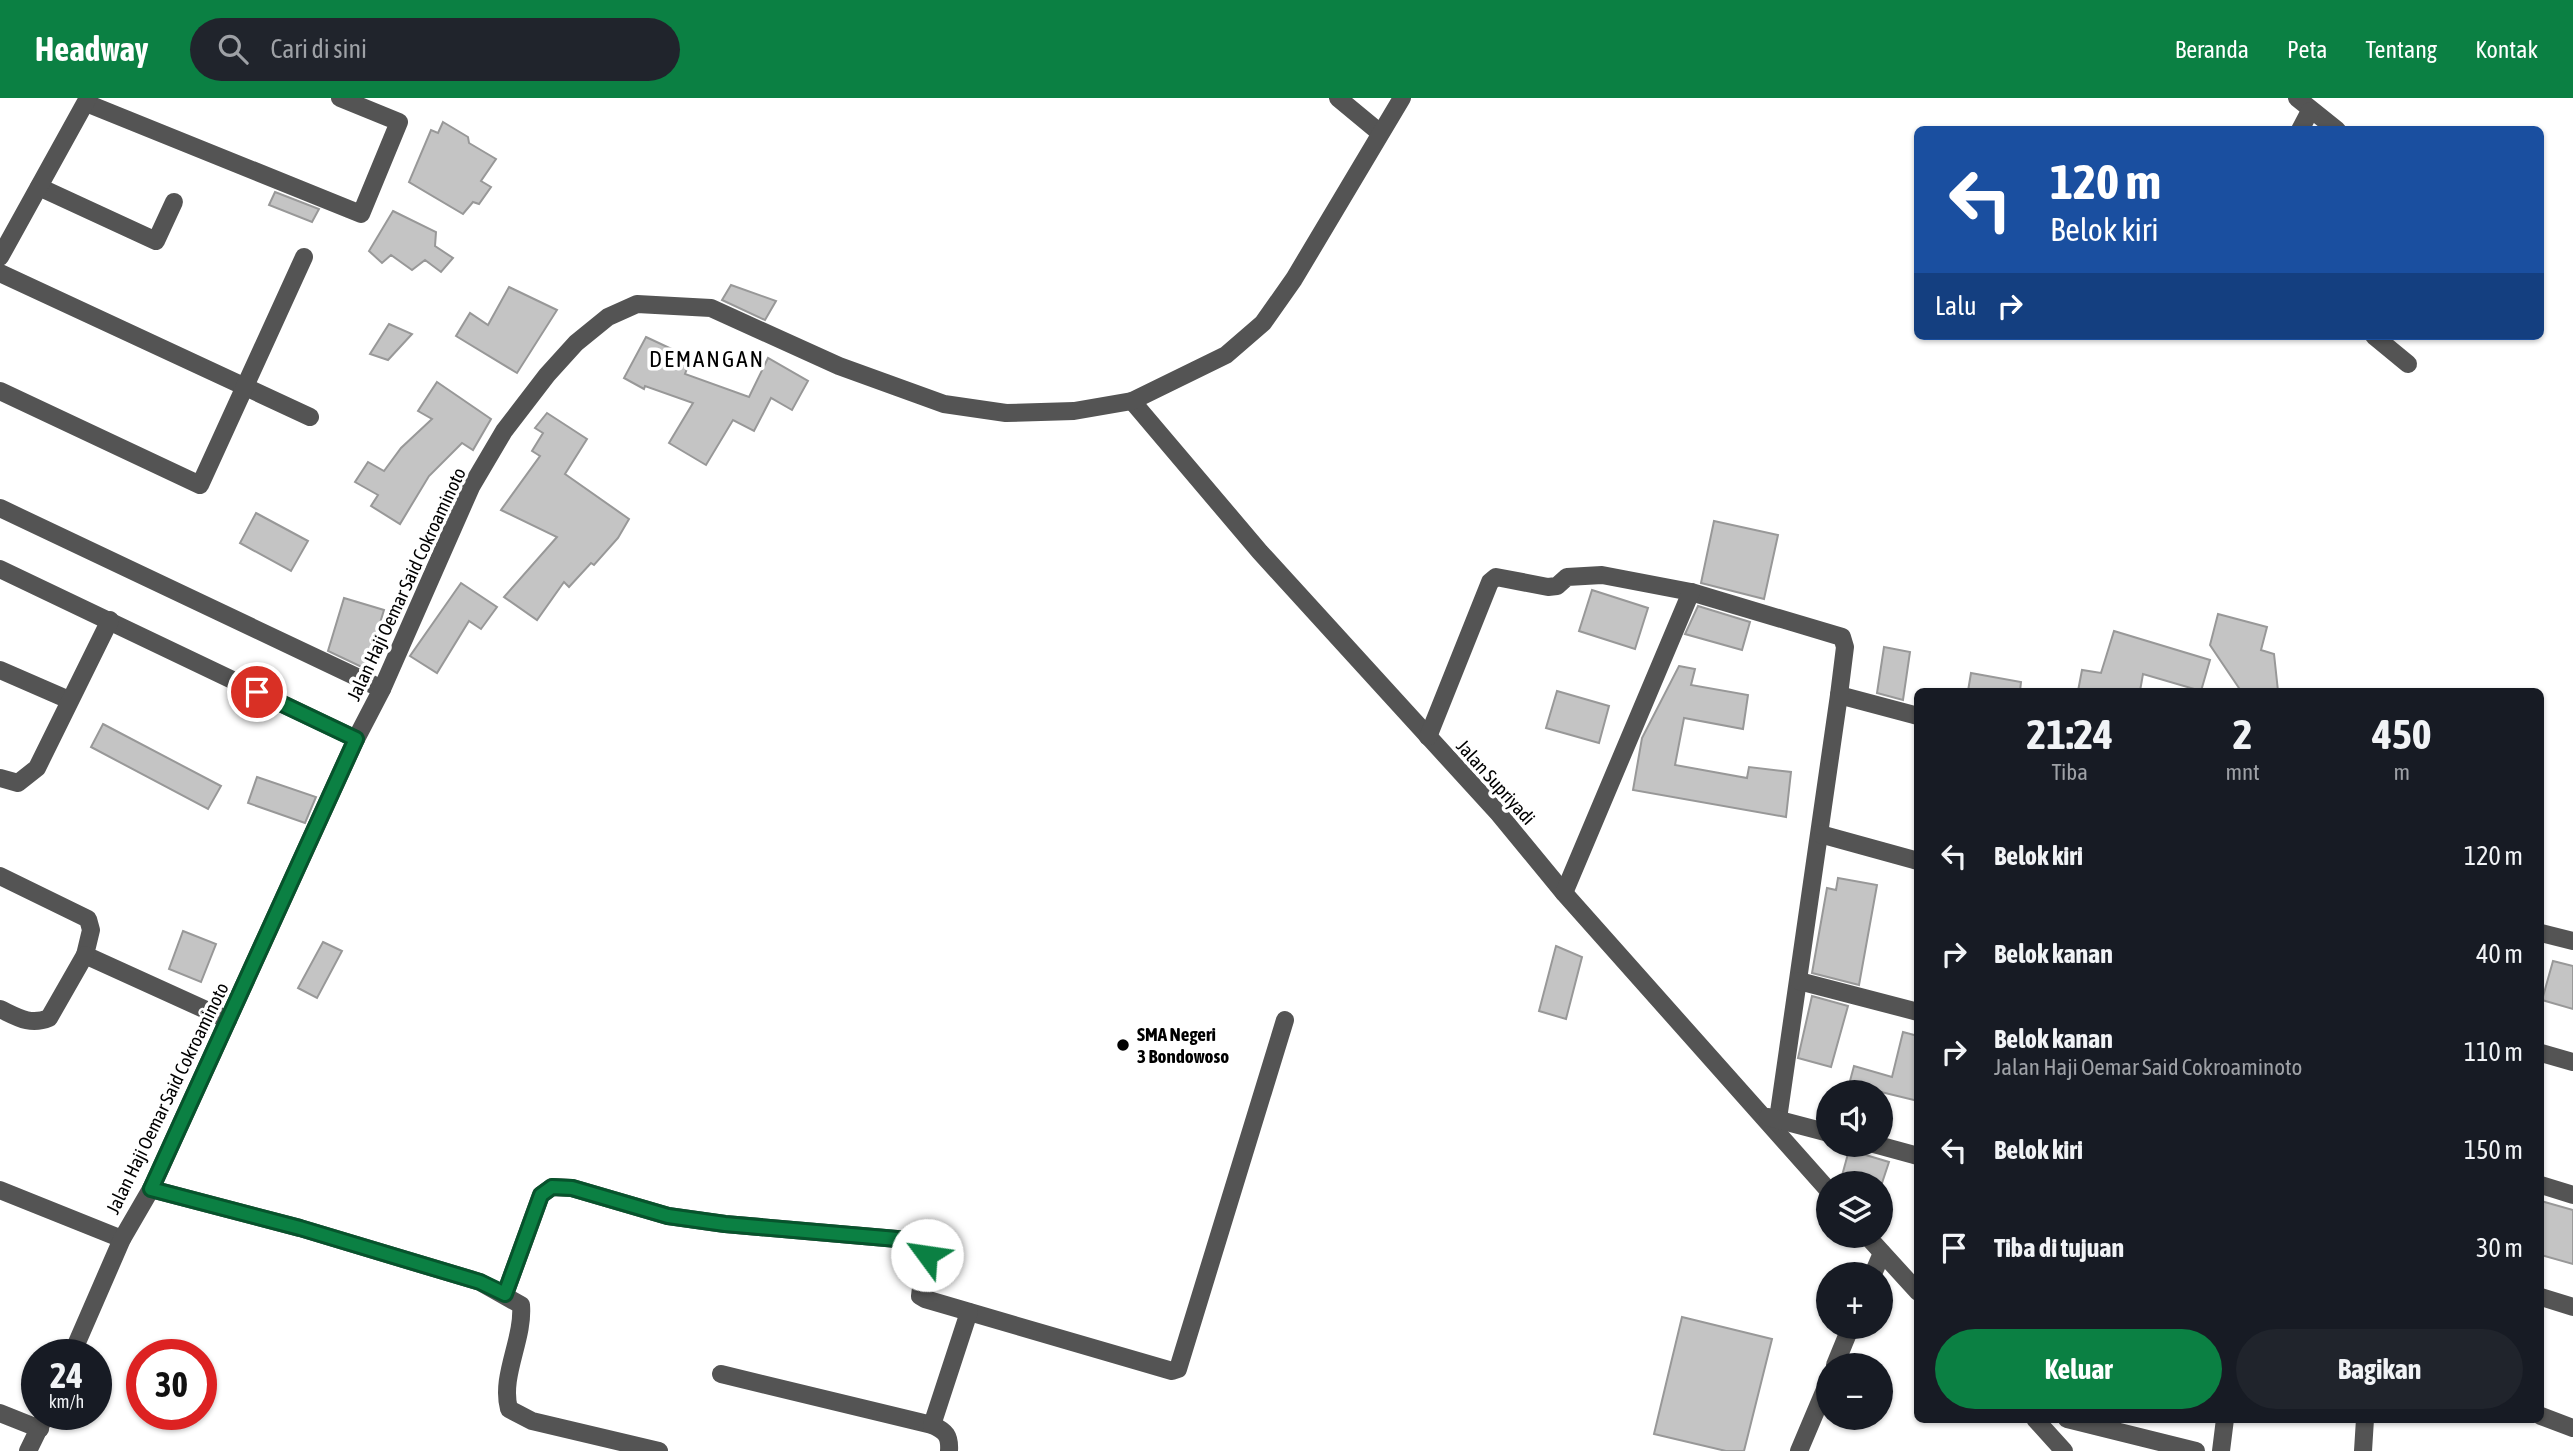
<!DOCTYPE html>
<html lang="id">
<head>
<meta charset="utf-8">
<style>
  :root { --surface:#171b24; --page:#20242c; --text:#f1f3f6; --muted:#9ea1a6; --accent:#0b8043 }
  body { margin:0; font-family:"Asap Condensed",sans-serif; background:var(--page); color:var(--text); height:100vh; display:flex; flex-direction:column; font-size:26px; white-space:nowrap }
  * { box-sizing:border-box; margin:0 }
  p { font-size:23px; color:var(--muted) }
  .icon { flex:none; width:38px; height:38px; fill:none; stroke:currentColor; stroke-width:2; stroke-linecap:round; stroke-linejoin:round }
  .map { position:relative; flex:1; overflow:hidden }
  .panel { position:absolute; left:1914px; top:590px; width:630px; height:735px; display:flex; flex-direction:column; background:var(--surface); border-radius:10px; box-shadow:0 2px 5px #0004 }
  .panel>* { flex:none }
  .banner { position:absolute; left:1914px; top:28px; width:630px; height:214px; border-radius:10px; box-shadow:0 2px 5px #0004; background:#1a4fa0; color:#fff; overflow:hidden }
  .buttons { position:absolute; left:1816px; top:982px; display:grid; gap:14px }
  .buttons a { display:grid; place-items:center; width:77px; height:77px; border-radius:50%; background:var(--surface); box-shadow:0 2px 5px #0004; font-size:35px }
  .speed { position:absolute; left:21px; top:1241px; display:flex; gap:14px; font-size:35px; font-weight:700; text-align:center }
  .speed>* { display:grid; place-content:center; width:91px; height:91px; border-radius:50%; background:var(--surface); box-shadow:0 2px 5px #0004; line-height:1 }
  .speed small { font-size:18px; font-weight:400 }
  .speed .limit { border:10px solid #d22; background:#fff; color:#111 }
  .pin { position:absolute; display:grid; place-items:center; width:60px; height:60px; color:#fff; margin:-30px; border:4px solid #fff; border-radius:50%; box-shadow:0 2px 7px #0007 }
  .me { position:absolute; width:77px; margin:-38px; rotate:301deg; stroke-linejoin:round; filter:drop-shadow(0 0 5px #0008) }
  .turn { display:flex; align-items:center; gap:24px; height:147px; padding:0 21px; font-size:32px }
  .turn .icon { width:91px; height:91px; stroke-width:2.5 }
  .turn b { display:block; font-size:49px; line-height:60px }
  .then { display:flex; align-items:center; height:66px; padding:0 21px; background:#0003; gap:14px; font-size:26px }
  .eta { display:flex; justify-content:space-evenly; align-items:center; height:119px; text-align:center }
  .eta b { font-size:42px; font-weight:700; line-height:49px }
  .button { display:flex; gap:14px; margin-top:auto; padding:14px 21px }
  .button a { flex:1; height:80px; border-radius:42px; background:var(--accent); color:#fff; font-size:28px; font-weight:700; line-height:80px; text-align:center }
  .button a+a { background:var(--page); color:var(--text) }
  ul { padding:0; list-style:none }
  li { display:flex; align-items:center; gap:21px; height:98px; padding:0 21px }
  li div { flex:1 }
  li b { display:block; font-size:26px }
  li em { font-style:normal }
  header { display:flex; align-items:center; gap:42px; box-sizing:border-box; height:98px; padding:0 35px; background:var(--accent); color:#fff }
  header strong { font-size:33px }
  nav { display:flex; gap:38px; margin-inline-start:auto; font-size:24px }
  .search { width:490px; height:63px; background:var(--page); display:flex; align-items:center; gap:18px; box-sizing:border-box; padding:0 24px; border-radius:38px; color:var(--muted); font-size:26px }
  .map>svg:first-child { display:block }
  .building { fill:#c4c4c4; stroke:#989898; stroke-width:2 }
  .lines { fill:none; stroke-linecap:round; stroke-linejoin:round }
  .minor { stroke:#545454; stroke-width:18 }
  .route-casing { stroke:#07532c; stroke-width:18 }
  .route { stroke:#0b8043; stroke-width:12 }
  .poi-dot { fill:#000; stroke:#fff; stroke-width:2.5 }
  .labels { text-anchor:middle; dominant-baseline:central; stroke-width:7; stroke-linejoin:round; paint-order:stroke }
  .street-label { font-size:19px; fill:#000; stroke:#fff }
  .poi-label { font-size:19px; font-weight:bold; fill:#000; stroke:#fff; text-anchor:start }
  .quarter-label { font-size:23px; letter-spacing:2px; fill:#000; stroke:#fff }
</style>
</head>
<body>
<header>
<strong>Headway</strong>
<div class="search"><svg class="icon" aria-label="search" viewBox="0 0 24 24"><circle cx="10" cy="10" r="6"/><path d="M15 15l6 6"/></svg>Cari di sini</div>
<nav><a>Beranda</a><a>Peta</a><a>Tentang</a><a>Kontak</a></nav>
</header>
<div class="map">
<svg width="2573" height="1353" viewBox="0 0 2573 1353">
  <rect width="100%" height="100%" fill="#fff"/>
  <g class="building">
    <path d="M443 24 468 39 469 45 496 61 481 83 491 89 479 106 473 104 463 116 409 84 431 32 438 35Z"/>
    <path d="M275 94 319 111 312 124 269 107Z"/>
    <path d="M393 113 436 134 435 148 453 160 441 174 425 162 412 172 391 157 382 165 369 153Z"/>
    <path d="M731 187 776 203 765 222 722 202Z"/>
    <path d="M509 189 557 212 517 275 456 238 470 215 488 227Z"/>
    <path d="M389 226 412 236 388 262 370 256Z"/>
    <path d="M646 239 691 260 685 276 749 299 768 260 808 283 792 312 771 300 754 333 733 322 706 367 669 345 693 305 645 288 644 291 624 280Z"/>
    <path d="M437 284 491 321 473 352 462 345 429 378 400 426 371 408 378 397 355 384 368 364 384 373 401 350 432 321 418 313Z"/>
    <path d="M547 315 587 341 565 376 629 421 618 440 594 467 591 465 569 489 564 484 537 522 504 499 557 439 501 412 540 358 532 353 543 335 535 330Z"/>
    <path d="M256 415 308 443 291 473 240 445Z"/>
    <path d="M1714 423 1778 437 1764 501 1701 485Z"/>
    <path d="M461 485 497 509 481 531 469 523 437 575 410 558Z"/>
    <path d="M1592 492 1648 510 1635 551 1579 533Z"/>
    <path d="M344 500 384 512 366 571 328 553Z"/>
    <path d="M1698 508 1750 524 1742 552 1685 536Z"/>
    <path d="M2218 516 2267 529 2261 552 2274 556 2278 593H2241L2210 547Z"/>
    <path d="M2114 533 2210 562 2201 593 2143 576 2140 593H2078L2082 572 2101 575Z"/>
    <path d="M1884 549 1910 554 1903 602 1877 595Z"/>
    <path d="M1679 568 1695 571 1691 587 1748 597 1743 631 1684 620 1675 667 1747 680 1749 669 1791 674 1786 719 1633 692 1642 640Z"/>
    <path d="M1971 575 2021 584 2020 593H1968Z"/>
    <path d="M1557 593 1609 608 1599 645 1546 630Z"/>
    <path d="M103 626 221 688 208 711 91 649Z"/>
    <path d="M257 679 316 699 305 725 248 705Z"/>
    <path d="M1838 780 1877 787 1859 887 1812 875 1827 790 1836 792Z"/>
    <path d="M183 833 216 846 201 884 169 871Z"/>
    <path d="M323 844 342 853 317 900 298 890Z"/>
    <path d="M1556 848 1582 859 1566 921 1539 913Z"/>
    <path d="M2553 863 2573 868V911L2542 902Z"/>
    <path d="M1812 898 1848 908 1831 969 1798 960Z"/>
    <path d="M1903 934 1918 938V1003L1881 994H1847L1854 968 1892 979Z"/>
    <path d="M1849 1052 1889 1064 1882 1085H1840Z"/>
    <path d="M2541 1103 2573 1112V1166L2541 1157Z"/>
    <path d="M1682 1219 1772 1241 1744 1353H1726L1654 1336Z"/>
  </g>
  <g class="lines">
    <g class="minor">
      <path d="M1338 0 1379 34"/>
      <path d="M2297 0 2337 32"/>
      <path d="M86 5 361 116 399 24 340 0"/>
      <path d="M2300 32 2310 13"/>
      <path d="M39 89 156 143 174 104"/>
      <path d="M0 159 88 0"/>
      <path d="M0 175 310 319"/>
      <path d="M2374 238 2408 266"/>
      <path d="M0 293 200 387 304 159"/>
      <path d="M1132 303 1260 454 1499 716 1564 795 1829 1093"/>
      <path d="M0 410 382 591"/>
      <path d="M0 471 356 641"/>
      <path d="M0 572 69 602"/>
      <path d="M1839 597 1918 618"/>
      <path d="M1428 639 1490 484 1496 479 1548 489 1557 488 1567 479 1602 477 1691 494 1842 539 1845 549 1839 597 1778 1021"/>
      <path d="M0 680 18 685 37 670 110 522"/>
      <path d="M1820 736 1918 763"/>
      <path d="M0 778 88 821 91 832 85 857 228 922"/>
      <path d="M1564 795 1691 494"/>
      <path d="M2541 835 2573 843"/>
      <path d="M1799 883 1918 914"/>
      <path d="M0 911C17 919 30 928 49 920L85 857"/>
      <path d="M2541 955 2573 964"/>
      <path d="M1768 1019 1829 1035"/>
      <path d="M1874 1046 1918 1058"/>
      <path d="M2541 1087 2573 1097"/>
      <path d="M151 1091 300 1130 480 1184 521 1207C524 1241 500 1278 509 1311L532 1323 659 1353"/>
      <path d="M0 1092 122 1141"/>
      <path d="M1867 1138 1918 1194"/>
      <path d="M1873 1176 1882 1155"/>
      <path d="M505 1196 541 1097 552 1089 572 1090 668 1118 725 1126 920 1143 926 1148 920 1198 925 1201 1172 1273 1178 1271 1285 922"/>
      <path d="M2541 1199 2573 1209"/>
      <path d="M72 1256 122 1141 151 1091 356 641 382 591 471 389 504 333 547 277 576 245 608 219 637 206 711 210 839 268 944 306 1006 315 1074 313 1132 303 1226 257 1263 225 1294 181 1402 0"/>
      <path d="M1835 1267 1851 1228"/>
      <path d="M721 1276 932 1327C946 1333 950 1338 949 1353"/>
      <path d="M0 1315 40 1331"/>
      <path d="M2541 1318 2573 1330"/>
      <path d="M2035 1321 2064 1353"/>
      <path d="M2067 1321 2196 1353"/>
      <path d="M932 1327 969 1214"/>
      <path d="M28 1353 46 1316"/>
      <path d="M1799 1353 1829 1282"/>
      <path d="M2221 1353 2225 1321"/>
      <path d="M2363 1353 2365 1321"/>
    </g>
  </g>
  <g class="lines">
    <g class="route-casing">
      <path id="route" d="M257 594 356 641 151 1091 300 1130 480 1184 505 1196 541 1097 552 1089 572 1090 668 1118 725 1126 920 1143 926 1148 927 1157"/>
    </g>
    <use href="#route" class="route"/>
  </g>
  <circle class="poi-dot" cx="1123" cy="947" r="7"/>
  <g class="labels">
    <g class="street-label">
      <text transform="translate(406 486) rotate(-65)">Jalan Haji Oemar Said Cokroaminoto</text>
      <text transform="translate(1496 684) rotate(48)">Jalan Supriyadi</text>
      <text transform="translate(167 1000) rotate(-64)">Jalan Haji Oemar Said Cokroaminoto</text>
    </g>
    <g class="poi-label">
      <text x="1137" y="936">SMA Negeri<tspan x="1137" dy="22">3 Bondowoso</tspan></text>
    </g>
    <g class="quarter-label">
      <text x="707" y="261">DEMANGAN</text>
    </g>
  </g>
</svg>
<div class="buttons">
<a><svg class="icon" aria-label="sound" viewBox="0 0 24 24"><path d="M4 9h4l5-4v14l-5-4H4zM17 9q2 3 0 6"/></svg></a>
<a><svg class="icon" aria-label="layers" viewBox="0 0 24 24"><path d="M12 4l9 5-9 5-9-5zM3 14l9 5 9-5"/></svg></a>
<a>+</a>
<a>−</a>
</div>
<div class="speed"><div>24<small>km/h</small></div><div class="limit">30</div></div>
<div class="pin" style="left:257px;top:594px;background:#d93025"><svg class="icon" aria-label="arrive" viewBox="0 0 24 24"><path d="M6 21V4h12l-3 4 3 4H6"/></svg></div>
<svg class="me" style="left:927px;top:1157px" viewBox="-20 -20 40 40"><circle r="19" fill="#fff"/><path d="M0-13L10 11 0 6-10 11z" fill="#0b8043"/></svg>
<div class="banner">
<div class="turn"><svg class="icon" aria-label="left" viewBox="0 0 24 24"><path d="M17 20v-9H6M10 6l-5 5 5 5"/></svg><div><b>120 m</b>Belok kiri</div></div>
<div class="then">Lalu<svg class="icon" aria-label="right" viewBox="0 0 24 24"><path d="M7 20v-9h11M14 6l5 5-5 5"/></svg></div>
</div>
<section class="panel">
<div class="eta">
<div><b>21:24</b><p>Tiba</p></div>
<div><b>2</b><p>mnt</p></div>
<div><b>450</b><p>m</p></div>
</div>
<ul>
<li><svg class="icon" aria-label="left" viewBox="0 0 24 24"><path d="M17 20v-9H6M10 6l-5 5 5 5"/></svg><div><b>Belok kiri</b></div><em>120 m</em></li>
<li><svg class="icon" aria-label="right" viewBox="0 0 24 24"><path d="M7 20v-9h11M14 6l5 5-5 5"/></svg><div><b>Belok kanan</b></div><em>40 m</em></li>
<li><svg class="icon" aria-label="right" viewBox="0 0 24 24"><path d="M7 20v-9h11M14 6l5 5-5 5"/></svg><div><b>Belok kanan</b><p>Jalan Haji Oemar Said Cokroaminoto</p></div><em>110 m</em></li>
<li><svg class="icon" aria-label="left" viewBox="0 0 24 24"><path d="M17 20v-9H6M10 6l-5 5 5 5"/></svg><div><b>Belok kiri</b></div><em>150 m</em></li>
<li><svg class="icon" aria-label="arrive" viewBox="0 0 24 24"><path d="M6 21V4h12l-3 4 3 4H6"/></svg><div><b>Tiba di tujuan</b></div><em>30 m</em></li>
</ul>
<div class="button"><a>Keluar</a><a>Bagikan</a></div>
</section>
</div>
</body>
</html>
